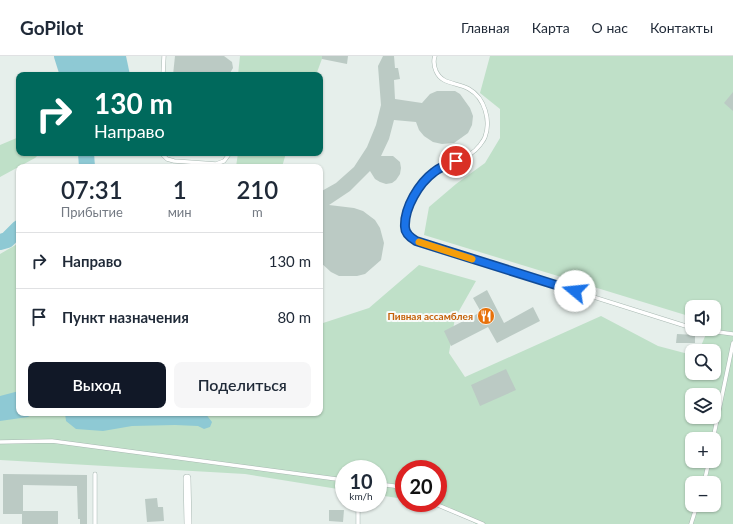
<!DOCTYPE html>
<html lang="ru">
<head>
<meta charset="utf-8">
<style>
  :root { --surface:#fff; --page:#f6f6f7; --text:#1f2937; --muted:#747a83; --line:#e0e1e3; --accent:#111827 }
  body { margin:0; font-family:Lato,sans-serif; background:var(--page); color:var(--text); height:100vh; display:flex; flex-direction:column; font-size:15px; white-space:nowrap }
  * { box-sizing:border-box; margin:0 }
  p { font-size:13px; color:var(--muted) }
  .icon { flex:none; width:22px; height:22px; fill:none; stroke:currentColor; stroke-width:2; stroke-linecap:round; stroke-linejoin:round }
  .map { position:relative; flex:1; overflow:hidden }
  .panel { position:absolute; left:16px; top:108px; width:307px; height:252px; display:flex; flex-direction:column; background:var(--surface); border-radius:8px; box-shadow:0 1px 3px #0004 }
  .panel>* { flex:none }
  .guide { position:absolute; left:16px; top:16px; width:307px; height:84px; border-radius:8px; box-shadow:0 1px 3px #0004; background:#00695c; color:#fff; overflow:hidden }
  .fabs { position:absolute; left:685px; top:244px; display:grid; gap:8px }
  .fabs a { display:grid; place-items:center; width:36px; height:36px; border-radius:8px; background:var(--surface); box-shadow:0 1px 3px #0004; font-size:20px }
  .speed { position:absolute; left:335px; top:404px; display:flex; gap:8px; font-size:20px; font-weight:700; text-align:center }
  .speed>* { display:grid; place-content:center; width:52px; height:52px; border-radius:50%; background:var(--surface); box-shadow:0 1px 3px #0004; line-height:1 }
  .speed small { font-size:10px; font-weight:400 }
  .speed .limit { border:6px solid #d22; background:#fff; color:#111 }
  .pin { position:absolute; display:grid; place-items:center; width:34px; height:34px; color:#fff; margin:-17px; border:2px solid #fff; border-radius:50%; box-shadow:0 1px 4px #0007 }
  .me { position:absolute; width:44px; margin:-22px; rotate:287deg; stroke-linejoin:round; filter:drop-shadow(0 0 3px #0008) }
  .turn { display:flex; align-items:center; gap:14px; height:84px; padding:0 12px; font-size:18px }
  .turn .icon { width:52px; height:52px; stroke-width:2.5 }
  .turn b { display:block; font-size:28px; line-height:34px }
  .eta { display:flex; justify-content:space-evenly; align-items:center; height:68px; text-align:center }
  .eta b { font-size:24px; font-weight:600; line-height:28px }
  .primary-button { display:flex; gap:8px; margin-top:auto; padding:8px 12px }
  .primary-button a { flex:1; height:46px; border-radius:8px; background:var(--accent); color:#fff; font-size:16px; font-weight:600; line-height:46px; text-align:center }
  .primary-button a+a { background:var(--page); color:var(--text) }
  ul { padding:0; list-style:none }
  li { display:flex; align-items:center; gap:12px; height:56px; padding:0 12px; border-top:1px solid var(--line) }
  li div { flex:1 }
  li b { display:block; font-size:15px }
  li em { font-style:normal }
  header { display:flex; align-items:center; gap:24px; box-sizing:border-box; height:56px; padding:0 20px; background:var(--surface); border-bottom:1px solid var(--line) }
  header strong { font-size:19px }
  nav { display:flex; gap:22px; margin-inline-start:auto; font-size:14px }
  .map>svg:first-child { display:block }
  .green { fill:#bfe0c8; fill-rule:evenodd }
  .water { fill:#8ec9d4 }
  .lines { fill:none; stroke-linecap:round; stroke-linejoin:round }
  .river { stroke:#8ec9d4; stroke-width:16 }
  .building { fill:#bbcac4 }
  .service-casing { stroke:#a8b8b2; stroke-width:4.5 }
  .minor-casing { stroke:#a8b8b2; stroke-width:8 }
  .service { stroke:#fff; stroke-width:3.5 }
  .minor { stroke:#fff; stroke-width:7 }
  .route-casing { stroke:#114b97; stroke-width:10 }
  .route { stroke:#1a73e8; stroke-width:7 }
  .slow { stroke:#f59e0b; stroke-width:7 }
  .labels { text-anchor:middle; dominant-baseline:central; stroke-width:4; stroke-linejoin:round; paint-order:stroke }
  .food-label { font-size:10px; font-weight:bold; fill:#c56008; stroke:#f7fbf9; text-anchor:end }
</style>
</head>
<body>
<header>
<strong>GoPilot</strong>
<nav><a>Главная</a><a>Карта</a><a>О нас</a><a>Контакты</a></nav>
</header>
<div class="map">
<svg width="733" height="468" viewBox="0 0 733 468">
  <rect width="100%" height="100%" fill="#e6efeb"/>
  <g class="green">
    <path d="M240 0H323L316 19H238Z"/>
    <path d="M490 0H733V468H476L449 451 427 447H438V413H404V443L378 439V413H344V434L245 418 0 404V198L19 187V357H320V268L369 252 419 209 476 225 455 262 449 297 465 321 601 260 658 290 692 299V317H714V295H699L708 273H714V251H692V261L424 179 429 151 456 128 485 107 500 82V53L480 37ZM692 339H714V361H692ZM692 383H714V405H692ZM692 427H714V449H692Z"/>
    <path d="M19 81V97H40L35 102 0 121V89Z"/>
    <path d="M238 97H286L282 111H236Z"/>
  </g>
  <g class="water">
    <path d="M62 0H126L130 19H68Z"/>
    <path d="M19 335V357H34L28 361 0 365V340Z"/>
    <path d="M65 357H205L212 366 210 371 204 373 198 370 175 369 132 370 103 375 76 373 66 365Z"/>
  </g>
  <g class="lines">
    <g class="river">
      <path d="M62 0 68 19"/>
      <path d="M86 97 87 111"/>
      <path d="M0 186 7 184 19 172"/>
    </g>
  </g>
  <g class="building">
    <path d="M175 0H224L232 6 233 12 230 17 224 19H173Z"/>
    <path d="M322 0H348L347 8 322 3Z"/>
    <path d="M383 0H394L395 12H398L400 23 394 24 395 43 422 47 430 38 437 35H455L460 38 470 52 473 60 472 69 468 77 454 87 442 88 433 86 424 80 419 74 416 66 394 64 389 83 381 100H393L400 106 401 112 400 118 396 124 392 127 386 128 380 126 375 123 370 115 350 135 329 149 354 152 363 155 375 164 380 172 384 187 381 204 365 218 357 220H339L331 216 320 206V136L336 127 354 111 367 91 376 69 381 49 378 10Z"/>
    <path d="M733 36V55L724 47Z"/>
    <path d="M487 234 504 267 533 251 540 265 497 287 488 271 451 290 444 275 481 256 473 242Z"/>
    <path d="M677 278 695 279V287H676Z"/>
    <path d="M506 313 516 334 480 350 471 329Z"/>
    <path d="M3 418 87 419V468H80V463H78L77 430 23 429V455H58V468H22V458H3Z"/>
    <path d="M157 442 158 451H163L164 465 147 466 145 443Z"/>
    <path d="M329 454H344L343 466 329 465Z"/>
  </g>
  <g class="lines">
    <g class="service-casing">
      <g id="service">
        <path d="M435 0C433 5 434 10 436 15 442 29 457 26 469 33 485 42 491 65 485 81 484 84 482 86 480 89 471 101 460 102 447 109 427 118 411 138 407 159 404 173 405 177 416 185L692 272"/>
        <path d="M163 19 164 0"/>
        <path d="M161 97 167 103 174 105 216 108 224 105 230 97"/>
        <path d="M696 273 733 278"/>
        <path d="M713 383 733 287"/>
        <path d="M0 386 52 385 344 424"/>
        <path d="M95 418V468"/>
        <path d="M704 427 709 405"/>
        <path d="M378 428 394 430 404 435"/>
        <path d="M433 447 483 468"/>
        <path d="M358 468V455"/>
        <path d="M691 468 697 449"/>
      </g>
    </g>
    <g class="minor-casing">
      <path id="minor" d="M187 422 188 468"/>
    </g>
    <use href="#service" class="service"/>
    <use href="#minor" class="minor"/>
  </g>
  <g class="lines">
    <g class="route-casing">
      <path id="route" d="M456 105C448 108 440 111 434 116 419 127 404 152 405 171 405 177 411 182 416 185L575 235"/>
    </g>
    <use href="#route" class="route"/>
    <path class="slow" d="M419 186 472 203"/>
  </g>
  <defs>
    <g id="restaurant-disc" transform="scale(0.9)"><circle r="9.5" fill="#e8710a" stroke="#f7fbf9"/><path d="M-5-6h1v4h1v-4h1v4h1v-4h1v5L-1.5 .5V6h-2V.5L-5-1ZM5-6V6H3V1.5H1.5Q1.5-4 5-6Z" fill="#fff"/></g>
  </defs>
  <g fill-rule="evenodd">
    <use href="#restaurant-disc" x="486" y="260"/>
  </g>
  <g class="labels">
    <g class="food-label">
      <text x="473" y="260">Пивная ассамблея</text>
    </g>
  </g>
</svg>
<div class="fabs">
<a><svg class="icon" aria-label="sound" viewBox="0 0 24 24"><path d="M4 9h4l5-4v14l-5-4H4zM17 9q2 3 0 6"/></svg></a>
<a><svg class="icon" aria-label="search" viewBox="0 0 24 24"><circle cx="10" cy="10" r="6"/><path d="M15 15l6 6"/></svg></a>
<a><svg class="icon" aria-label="layers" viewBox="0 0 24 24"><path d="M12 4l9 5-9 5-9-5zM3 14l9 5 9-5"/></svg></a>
<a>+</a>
<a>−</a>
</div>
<div class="speed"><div>10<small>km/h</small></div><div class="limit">20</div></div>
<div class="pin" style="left:456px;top:105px;background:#d93025"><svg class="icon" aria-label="arrive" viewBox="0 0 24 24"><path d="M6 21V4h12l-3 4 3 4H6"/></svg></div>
<svg class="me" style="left:575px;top:235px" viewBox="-20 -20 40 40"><circle r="19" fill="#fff"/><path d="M0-13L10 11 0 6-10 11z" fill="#1a73e8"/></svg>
<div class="guide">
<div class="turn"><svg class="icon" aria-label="right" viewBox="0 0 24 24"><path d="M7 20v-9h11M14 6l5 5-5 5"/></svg><div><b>130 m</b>Направо</div></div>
</div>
<section class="panel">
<div class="eta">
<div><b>07:31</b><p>Прибытие</p></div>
<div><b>1</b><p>мин</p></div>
<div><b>210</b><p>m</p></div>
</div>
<ul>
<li><svg class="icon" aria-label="right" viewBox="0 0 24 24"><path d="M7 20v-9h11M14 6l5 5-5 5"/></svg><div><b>Направо</b></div><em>130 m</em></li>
<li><svg class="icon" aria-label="arrive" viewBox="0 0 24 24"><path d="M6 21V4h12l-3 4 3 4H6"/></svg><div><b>Пункт назначения</b></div><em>80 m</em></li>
</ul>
<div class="primary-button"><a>Выход</a><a>Поделиться</a></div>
</section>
</div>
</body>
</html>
